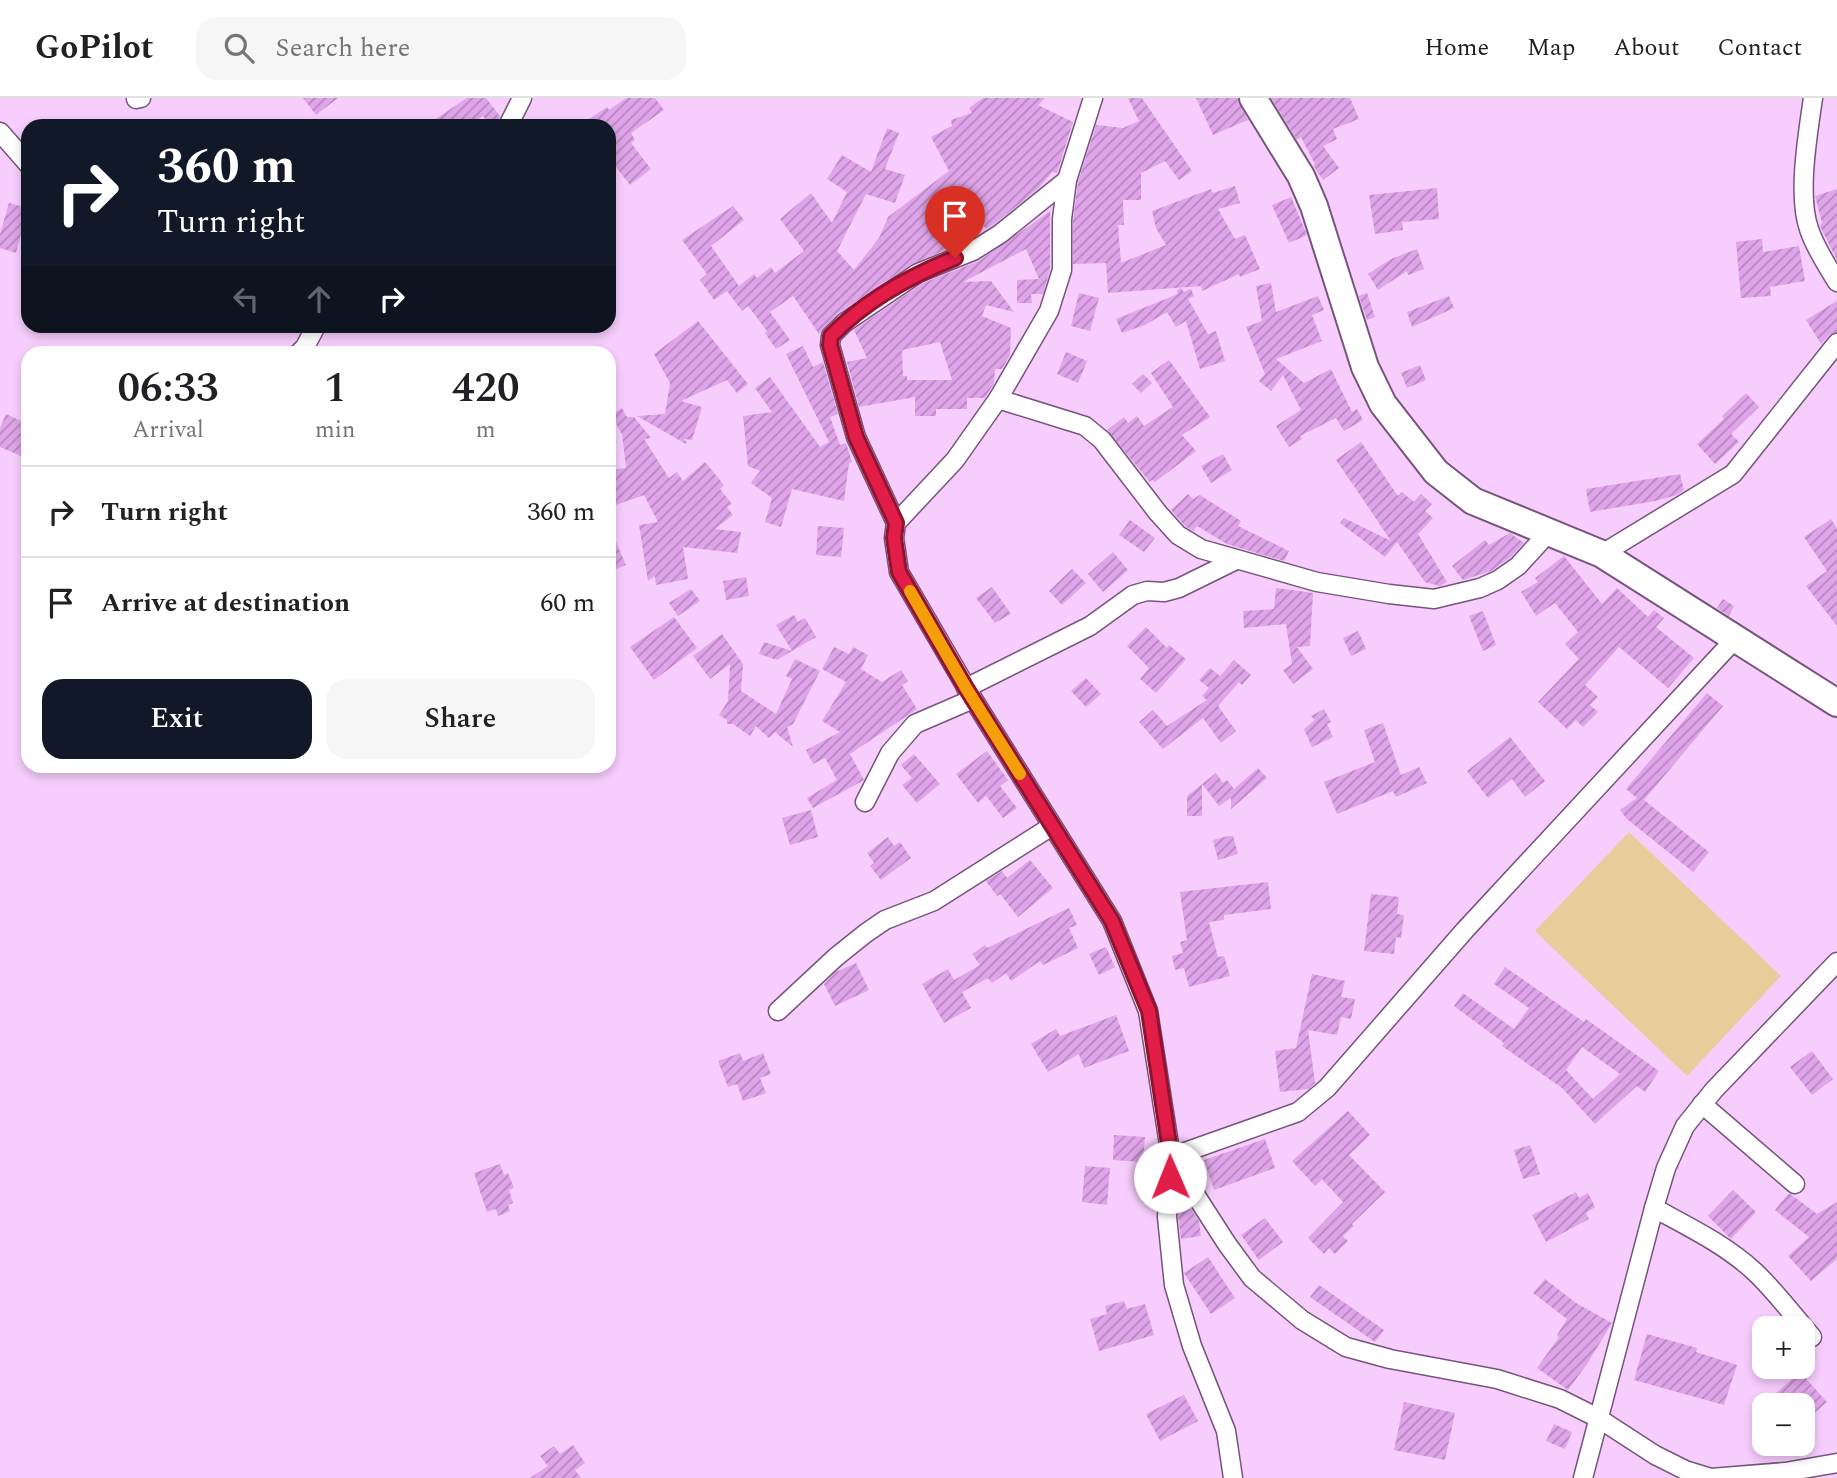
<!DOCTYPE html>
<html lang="en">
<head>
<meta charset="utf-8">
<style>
  :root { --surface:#fff; --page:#f6f6f6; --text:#202124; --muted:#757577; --line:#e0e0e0; --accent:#111827 }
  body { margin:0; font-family:Spectral,serif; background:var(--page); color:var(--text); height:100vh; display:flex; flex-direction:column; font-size:26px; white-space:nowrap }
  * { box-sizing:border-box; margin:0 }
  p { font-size:23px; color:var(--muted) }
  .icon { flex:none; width:38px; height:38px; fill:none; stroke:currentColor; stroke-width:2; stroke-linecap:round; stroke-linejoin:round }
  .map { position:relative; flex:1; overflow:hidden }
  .side { position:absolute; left:21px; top:248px; width:595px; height:427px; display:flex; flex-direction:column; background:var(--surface); border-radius:21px; box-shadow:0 4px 10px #0003 }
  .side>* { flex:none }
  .banner { position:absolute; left:21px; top:21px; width:595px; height:214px; border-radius:21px; box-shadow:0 4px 10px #0003; background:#111827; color:#fff; overflow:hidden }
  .tools { position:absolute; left:1752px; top:1218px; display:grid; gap:14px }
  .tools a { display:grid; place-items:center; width:63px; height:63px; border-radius:14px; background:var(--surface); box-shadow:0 4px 10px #0003; font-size:35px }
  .pin { position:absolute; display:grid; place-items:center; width:60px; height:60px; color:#fff; margin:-72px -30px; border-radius:50% 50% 50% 0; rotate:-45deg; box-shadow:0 0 7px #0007 }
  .pin .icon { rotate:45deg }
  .me { position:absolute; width:77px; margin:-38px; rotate:359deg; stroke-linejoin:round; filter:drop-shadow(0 0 5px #0008) }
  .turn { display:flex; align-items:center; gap:24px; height:147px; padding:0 21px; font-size:32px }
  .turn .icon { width:91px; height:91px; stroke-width:2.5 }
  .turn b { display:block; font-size:49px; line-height:60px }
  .lanes { display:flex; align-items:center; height:66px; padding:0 21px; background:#0003; justify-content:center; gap:35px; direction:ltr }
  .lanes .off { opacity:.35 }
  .eta { display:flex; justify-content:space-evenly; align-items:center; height:119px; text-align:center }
  .eta b { font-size:42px; font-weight:600; line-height:49px }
  .button { display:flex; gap:14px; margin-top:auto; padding:14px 21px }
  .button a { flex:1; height:80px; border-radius:21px; background:var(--accent); color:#fff; font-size:28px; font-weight:600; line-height:80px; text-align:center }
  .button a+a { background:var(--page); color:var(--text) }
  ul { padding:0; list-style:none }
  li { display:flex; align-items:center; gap:21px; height:91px; padding:0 21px; border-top:2px solid var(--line) }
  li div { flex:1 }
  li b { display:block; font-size:26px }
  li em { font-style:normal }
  header { display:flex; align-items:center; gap:42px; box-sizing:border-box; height:98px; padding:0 35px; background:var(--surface); border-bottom:2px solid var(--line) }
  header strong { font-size:33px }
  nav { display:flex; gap:38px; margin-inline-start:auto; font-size:24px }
  .search { width:490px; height:63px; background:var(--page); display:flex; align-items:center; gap:18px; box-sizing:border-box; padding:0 24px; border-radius:21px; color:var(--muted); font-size:26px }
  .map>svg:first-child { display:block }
  .pitch { fill:#e8cc99 }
  .building { fill:url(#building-hatch); fill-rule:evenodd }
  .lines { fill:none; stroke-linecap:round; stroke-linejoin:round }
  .street-casing { stroke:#77537d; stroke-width:21 }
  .secondary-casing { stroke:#77537d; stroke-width:30 }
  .street { stroke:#fff; stroke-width:18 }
  .secondary { stroke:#fff; stroke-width:26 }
  .route-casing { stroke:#92132f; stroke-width:18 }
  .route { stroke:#e11d48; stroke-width:12 }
  .slow { stroke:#f59e0b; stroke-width:12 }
</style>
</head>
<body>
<header>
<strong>GoPilot</strong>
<div class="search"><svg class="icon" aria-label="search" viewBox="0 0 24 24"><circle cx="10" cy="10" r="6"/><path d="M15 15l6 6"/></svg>Search here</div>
<nav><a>Home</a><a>Map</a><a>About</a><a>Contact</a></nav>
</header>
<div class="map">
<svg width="1837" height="1380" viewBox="0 0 1837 1380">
  <defs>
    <pattern id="building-hatch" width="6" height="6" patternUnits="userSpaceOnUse" patternTransform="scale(1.75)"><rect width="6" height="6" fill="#dfa4e9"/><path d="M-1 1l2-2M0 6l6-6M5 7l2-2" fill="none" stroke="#b686be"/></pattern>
  </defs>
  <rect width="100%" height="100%" fill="#f7cdfd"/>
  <path class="pitch" d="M1629 734 1781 878 1687 978 1535 833Z"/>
  <g class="building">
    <path d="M303 0H338L316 17Z"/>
    <path d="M467 0H486L500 18 497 28H491L483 18 469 28H425Z"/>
    <path d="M626 0H655L664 12 631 35 635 42 631 45 651 71 630 87 609 60V28H578L607 9 609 12Z"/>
    <path d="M983 0H1045L1038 7 1073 24 1057 75 1052 74 1039 90 993 127 986 131 970 111 945 125 955 148 912 166 837 216 819 236 793 198 770 214 790 242 776 251 765 235 767 233 748 208 742 213 727 193 714 202 700 182 707 176 682 142 733 108 744 122 711 148 739 188 754 176 757 180 771 169 775 175 804 153 780 121 811 95 832 125 847 94 827 81 842 57 871 74 887 30 899 35 885 71 905 77 895 105 866 96 837 153 854 172 879 140 888 119 949 73 931 39 952 28 951 22 972 15 969 10Z"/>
    <path d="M1128 0H1142L1192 73 1179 82 1165 63 1141 75V102H1123L1124 127H1118L1121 165 1166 147 1156 130 1152 113 1211 91 1213 95 1235 88 1240 105 1218 111 1235 141 1245 137 1260 171 1240 179 1239 176 1202 193 1201 188 1108 195 1106 165 1073 166V122L1078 84 1096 27 1123 30 1139 23Z"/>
    <path d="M1196 0H1237L1248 22 1213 37Z"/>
    <path d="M1271 0H1350L1359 21 1333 31 1337 41 1323 48 1339 70 1323 82 1313 67 1315 66 1301 39 1297 42Z"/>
    <path d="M1437 90 1439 121 1402 124 1403 132 1375 136 1369 97Z"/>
    <path d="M1837 91V162L1820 128 1822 125 1815 98Z"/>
    <path d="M1291 99 1307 137 1289 145 1272 107Z"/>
    <path d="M9 105 28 110 16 155 0 150V136Z"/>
    <path d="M1050 113V172L1043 196H1031L1032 205H1017V182L1039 181 1026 151 963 184 991 183 1014 214 986 207 982 218 1011 230 1010 257 1002 271H995L994 285 985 300H967V311H936V318H915V299L859 309 847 264 867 260 854 232 923 185 979 163ZM940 244 952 282H907V278H903L902 252Z"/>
    <path d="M1762 141 1763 154 1799 148 1805 183 1770 189 1771 198 1741 200 1736 144Z"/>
    <path d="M1417 151 1424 171 1408 177 1407 173 1378 192 1368 176 1391 161Z"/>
    <path d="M1271 185 1276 214 1318 198 1324 212 1312 217 1322 243 1276 261 1304 285 1331 271 1352 314 1357 311 1363 322 1344 333 1336 320 1300 338 1302 341 1289 349 1276 328 1301 312 1283 277 1271 293 1259 283 1265 276 1246 229 1262 223 1256 188Z"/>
    <path d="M1181 190 1184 194 1191 191 1194 198 1188 201 1208 236 1216 233 1225 263 1200 271 1186 223 1176 229 1167 214 1145 227 1122 235 1116 221 1178 196 1177 192Z"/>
    <path d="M1079 195 1099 200 1090 233 1071 228Z"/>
    <path d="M1367 195 1375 219 1367 222 1359 198Z"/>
    <path d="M1449 198 1454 210 1412 229 1407 214Z"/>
    <path d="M1837 203V234L1829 237 1821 246 1806 222Z"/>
    <path d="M698 223 748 286 737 295 727 282 681 303 702 309 692 342 684 341 687 345 686 346 637 318 665 316 670 285 654 256Z"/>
    <path d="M803 248 813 269 823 264 838 316 830 319 840 347 846 345 852 364 849 365 844 403 792 391 781 429 765 424 772 400 751 385 760 373 748 368 743 318 772 314 755 290 770 279 820 349 829 344 786 256Z"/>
    <path d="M1066 254 1087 263 1078 285 1057 276Z"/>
    <path d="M1169 262 1210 319 1182 337 1196 353 1155 384 1152 382 1150 384 1107 332 1124 319 1128 325 1137 318 1144 328 1173 309 1151 275Z"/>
    <path d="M1420 267 1426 282 1407 290 1401 275Z"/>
    <path d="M1143 276 1152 285 1141 295 1132 286Z"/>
    <path d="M1746 295 1759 309 1731 336 1739 344 1715 366 1697 346 1724 321 1722 318Z"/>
    <path d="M622 310 627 319H634L651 340 644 341 669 380 677 374 683 383 705 364 724 387 720 391 732 406 727 409 733 417 715 431 741 434 737 455 683 449 688 481 656 487 655 478 648 483 639 427 658 424 644 397 613 408 609 395V372L626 370 622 336 611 317Z"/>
    <path d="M6 316 28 326V361L0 349V330Z"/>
    <path d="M1361 344 1398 398 1402 394 1414 404 1421 396 1432 406 1425 413 1433 420 1418 436 1447 484 1440 488 1425 484 1397 444 1385 459 1340 425 1344 420 1391 443 1354 388 1356 384 1353 387 1336 362Z"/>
    <path d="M1223 356 1232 372 1211 385 1201 368Z"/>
    <path d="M1680 376 1684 392 1677 397 1655 403 1590 414 1586 391Z"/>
    <path d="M1188 396 1193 401 1200 397 1241 423 1238 428 1289 453 1284 463 1227 446 1197 428 1193 433 1185 428 1171 412Z"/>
    <path d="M1831 421 1837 431V528L1806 488 1827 473 1804 439Z"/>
    <path d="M1130 422 1155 440 1144 454 1119 437Z"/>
    <path d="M609 428 626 467 609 474Z"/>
    <path d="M818 428 844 430 841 459 816 457Z"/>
    <path d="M1510 435 1524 445 1511 459 1491 473 1463 482 1452 468 1485 442 1489 447Z"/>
    <path d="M1113 454 1128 472 1103 494 1088 476Z"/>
    <path d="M1564 458 1602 506 1617 490 1648 519 1654 512 1664 520 1656 529 1694 560 1668 590 1619 549 1585 587 1598 599 1590 607 1598 614 1583 629 1576 622 1567 631 1538 604 1579 561 1565 546 1578 534 1555 505 1536 518 1521 494 1538 484 1535 480Z"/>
    <path d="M1072 471 1086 485 1062 507 1049 493Z"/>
    <path d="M746 479 749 498 726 502 723 483Z"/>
    <path d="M992 489 1011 516 995 525 976 500Z"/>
    <path d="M1276 490 1313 495 1310 548 1297 549 1313 571 1293 586 1283 572 1292 566 1286 526 1244 530 1243 513 1274 511Z"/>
    <path d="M691 491 700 503 678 518 669 505Z"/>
    <path d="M1723 501 1734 508 1729 518 1717 510Z"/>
    <path d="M1483 513 1496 547 1483 553 1469 518Z"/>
    <path d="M794 517 798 524 805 520 816 539 792 553 776 527Z"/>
    <path d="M674 519 697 550 654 582 630 549Z"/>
    <path d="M1146 529 1167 550 1169 547 1186 561 1156 595 1140 581 1149 570 1127 548Z"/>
    <path d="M1358 533 1366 551 1351 558 1343 540Z"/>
    <path d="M722 536 743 566 741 593 776 616 792 581 786 578 795 561 820 573 793 626 787 629 793 649 775 634 769 640 756 628 750 638 733 626H727V622L719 617 728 603 730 566 710 581 693 558Z"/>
    <path d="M764 544 792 553 777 562 759 556Z"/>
    <path d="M834 549 849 556 853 549 868 557 861 571 882 584 901 572 908 583 902 587 917 611 850 656 864 682 813 710 807 700 837 682 825 660 813 666 806 652 840 634 822 623 846 584 822 571Z"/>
    <path d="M1234 562 1251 577 1242 587 1239 584 1218 608 1236 633 1221 645 1203 620 1163 651 1139 624 1153 612 1167 628 1207 602 1202 598 1209 590 1199 582 1210 570 1220 578Z"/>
    <path d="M1086 580 1101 596 1086 609 1071 593Z"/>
    <path d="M1707 595 1723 608 1644 702 1709 754 1693 774 1627 721 1620 712 1637 700 1626 691Z"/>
    <path d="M1324 611 1331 624 1327 626 1333 639 1312 649 1304 631 1315 622 1311 618Z"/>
    <path d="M1383 625 1401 677 1419 669 1427 685 1396 699 1393 693 1337 716 1324 684 1375 664 1364 632Z"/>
    <path d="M1510 639 1545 683 1525 699 1512 681 1488 700 1467 673Z"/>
    <path d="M987 653 1008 682 1000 688 1017 710 1003 720 986 698 978 705 956 676Z"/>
    <path d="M914 656 940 686 917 705 902 687 912 680 901 667Z"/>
    <path d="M1258 670 1267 680 1231 711V700L1219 708 1202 686V718H1187V698L1216 675 1223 685 1227 682 1234 691Z"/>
    <path d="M811 712 818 739 790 747 782 720Z"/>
    <path d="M1228 738H1233L1238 756 1218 762 1213 742Z"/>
    <path d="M888 739 894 748 900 744 911 760 881 782 870 768 874 765 867 755Z"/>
    <path d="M1030 762 1053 790 1018 819 1000 796 997 798 986 783 1002 773 1007 780Z"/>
    <path d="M1268 784 1271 811 1224 817V822L1209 824 1218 859 1224 858 1230 878 1189 889 1184 870 1175 872 1172 858 1183 855 1180 844 1187 842 1180 794Z"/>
    <path d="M1371 796 1399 799 1397 816 1404 817 1401 840 1396 839 1394 856 1364 853Z"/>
    <path d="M1069 810 1077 827 1069 830 1078 850 1043 867 1040 863 1011 883 1006 875 992 885 988 880 962 894 971 910 944 925 922 886 948 871 954 882 980 867 972 856 985 847 987 850Z"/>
    <path d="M1106 849 1115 869 1099 877 1089 856Z"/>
    <path d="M856 865 869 892 835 908 824 886 836 874Z"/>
    <path d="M1505 869 1584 924 1586 921 1659 973 1645 994 1637 988 1595 1026 1562 990 1502 948 1504 945 1454 908 1463 895 1514 931 1529 910 1494 886ZM1582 949 1620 976 1593 1001 1566 972Z"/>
    <path d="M1312 876 1345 883 1341 899 1355 901 1351 921 1341 919 1337 937 1308 932 1315 985 1308 991 1280 994 1275 953 1296 950Z"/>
    <path d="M1116 917 1129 953 1084 970 1079 956 1048 974 1031 946 1056 931 1060 938Z"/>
    <path d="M1812 953 1833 981 1812 997 1790 969Z"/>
    <path d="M740 955 743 963 763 955 771 976 760 980 766 995 743 1003 737 986 728 989 718 963Z"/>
    <path d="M1348 1013 1370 1037 1349 1057 1385 1094 1352 1126 1354 1128 1343 1138 1348 1143 1335 1156 1329 1150 1324 1156 1308 1140 1343 1104 1322 1081 1315 1088 1292 1063Z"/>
    <path d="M1114 1037 1145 1039 1143 1064 1113 1062Z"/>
    <path d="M1265 1041 1275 1070 1214 1092 1204 1062Z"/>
    <path d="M1530 1047 1540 1076 1523 1081 1514 1052Z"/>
    <path d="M500 1066 504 1077 508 1075 514 1090 509 1092 513 1105 508 1107 510 1113 498 1118 496 1111 487 1114 474 1075Z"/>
    <path d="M1085 1068 1110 1070 1107 1107 1082 1104Z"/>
    <path d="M1733 1092 1756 1114 1731 1141 1708 1118Z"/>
    <path d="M1576 1094 1579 1100 1588 1095 1595 1109 1586 1115 1589 1121 1546 1144 1532 1117Z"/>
    <path d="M1789 1095 1817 1116 1837 1104V1161L1811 1183 1788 1158 1809 1139 1775 1112Z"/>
    <path d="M1180 1097H1182L1199 1123 1201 1138 1181 1141 1178 1119Z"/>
    <path d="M1265 1120 1283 1144 1259 1162 1241 1137Z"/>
    <path d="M1208 1159 1235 1200 1211 1216 1184 1175Z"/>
    <path d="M1545 1181 1576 1205 1612 1225 1587 1266 1568 1292 1537 1270 1559 1239 1557 1237 1567 1221 1533 1195Z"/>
    <path d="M1319 1187 1384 1232 1375 1244 1310 1199Z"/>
    <path d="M1124 1203 1127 1211 1145 1206 1154 1237 1099 1253 1090 1221 1107 1216 1105 1208Z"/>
    <path d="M1647 1236 1697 1250 1696 1254 1737 1267 1724 1307 1634 1282Z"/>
    <path d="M1800 1274 1827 1304 1802 1326V1307H1763Z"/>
    <path d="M1184 1297 1198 1323 1160 1343 1146 1316Z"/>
    <path d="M1404 1304 1455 1315 1445 1362 1394 1352Z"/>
    <path d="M1554 1326 1572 1334 1565 1351 1546 1343Z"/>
    <path d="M573 1347 585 1365 575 1372 581 1380H530L548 1368 540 1358 554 1348 560 1356Z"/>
  </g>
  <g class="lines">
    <g class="street-casing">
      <g id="street">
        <path d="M1093 0 1067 82 1062 121V172L1049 213 998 301 955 362 896 425 894 440 899 474 973 601 1112 823 1148 913 1171 1059 1167 1119 1174 1187 1192 1248 1226 1333 1233 1380"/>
        <path d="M1813 0C1808 35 1797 97 1809 131 1815 150 1827 167 1837 184"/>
        <path d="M136 1 141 0"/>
        <path d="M508 28 522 0"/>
        <path d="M0 34 28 66"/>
        <path d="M298 256 305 249 316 228"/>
        <path d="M998 301 1085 328 1102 342 1158 415 1178 437 1201 451 1317 484 1389 496 1434 501 1480 490 1498 482 1518 468 1550 433"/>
        <path d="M896 425 856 339 830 247 831 238 844 225 918 175 973 153 1000 136 1067 82"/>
        <path d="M1602 456 1733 376 1837 245"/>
        <path d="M1735 541 1465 832 1327 990 1298 1014 1171 1059 1227 1146 1252 1180 1302 1222 1346 1249 1390 1261 1497 1281 1560 1301 1598 1320 1655 1357 1685 1372 1711 1380 1785 1374 1837 1365"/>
        <path d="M966 590 1090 528 1133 497 1147 493 1164 494 1179 490 1236 462"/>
        <path d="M865 704 890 655 915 626 973 601"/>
        <path d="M778 913 836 859 866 835 885 822 934 803 1052 728"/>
        <path d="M1702 1006 1795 1086"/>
        <path d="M1654 1110C1689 1129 1726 1147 1755 1174 1776 1194 1793 1217 1812 1239"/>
        <path d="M1583 1380 1654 1110 1666 1070 1685 1028 1714 992 1837 864"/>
      </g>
    </g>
    <g class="secondary-casing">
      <path id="secondary" d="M1253 0 1301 78 1314 108 1365 269 1383 306 1436 374 1473 403 1602 456 1837 605"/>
    </g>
    <use href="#street" class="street"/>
    <use href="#secondary" class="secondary"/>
  </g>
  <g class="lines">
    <g class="route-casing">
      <path id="route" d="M955 160C910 178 865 203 831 238L830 247 856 339 896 425 894 440 899 474 966 590 1112 823 1149 913 1171 1059 1170 1079"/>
    </g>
    <use href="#route" class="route"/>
    <path class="slow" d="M910 493 966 590 1020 676"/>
  </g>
</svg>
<div class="tools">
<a>+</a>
<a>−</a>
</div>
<div class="pin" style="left:955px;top:160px;background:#d93025"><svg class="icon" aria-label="arrive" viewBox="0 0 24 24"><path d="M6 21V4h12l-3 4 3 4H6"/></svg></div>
<svg class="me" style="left:1170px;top:1079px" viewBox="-20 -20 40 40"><circle r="19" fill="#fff"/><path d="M0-13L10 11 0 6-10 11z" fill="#e11d48"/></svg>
<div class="banner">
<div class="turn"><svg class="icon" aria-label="right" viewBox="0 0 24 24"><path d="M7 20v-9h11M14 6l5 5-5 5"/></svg><div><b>360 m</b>Turn right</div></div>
<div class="lanes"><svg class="icon off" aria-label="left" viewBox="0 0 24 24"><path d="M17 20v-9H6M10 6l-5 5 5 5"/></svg><svg class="icon off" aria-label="ahead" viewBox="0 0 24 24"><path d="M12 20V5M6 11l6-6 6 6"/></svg><svg class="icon" aria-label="right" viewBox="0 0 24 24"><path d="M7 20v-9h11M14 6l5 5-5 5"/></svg></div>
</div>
<section class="side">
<div class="eta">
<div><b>06:33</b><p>Arrival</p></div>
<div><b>1</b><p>min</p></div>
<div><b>420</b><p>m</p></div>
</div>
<ul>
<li><svg class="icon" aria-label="right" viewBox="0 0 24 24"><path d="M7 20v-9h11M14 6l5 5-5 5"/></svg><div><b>Turn right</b></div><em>360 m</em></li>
<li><svg class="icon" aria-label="arrive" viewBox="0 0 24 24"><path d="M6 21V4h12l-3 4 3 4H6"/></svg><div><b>Arrive at destination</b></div><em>60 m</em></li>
</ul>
<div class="button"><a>Exit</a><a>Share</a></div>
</section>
</div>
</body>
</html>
